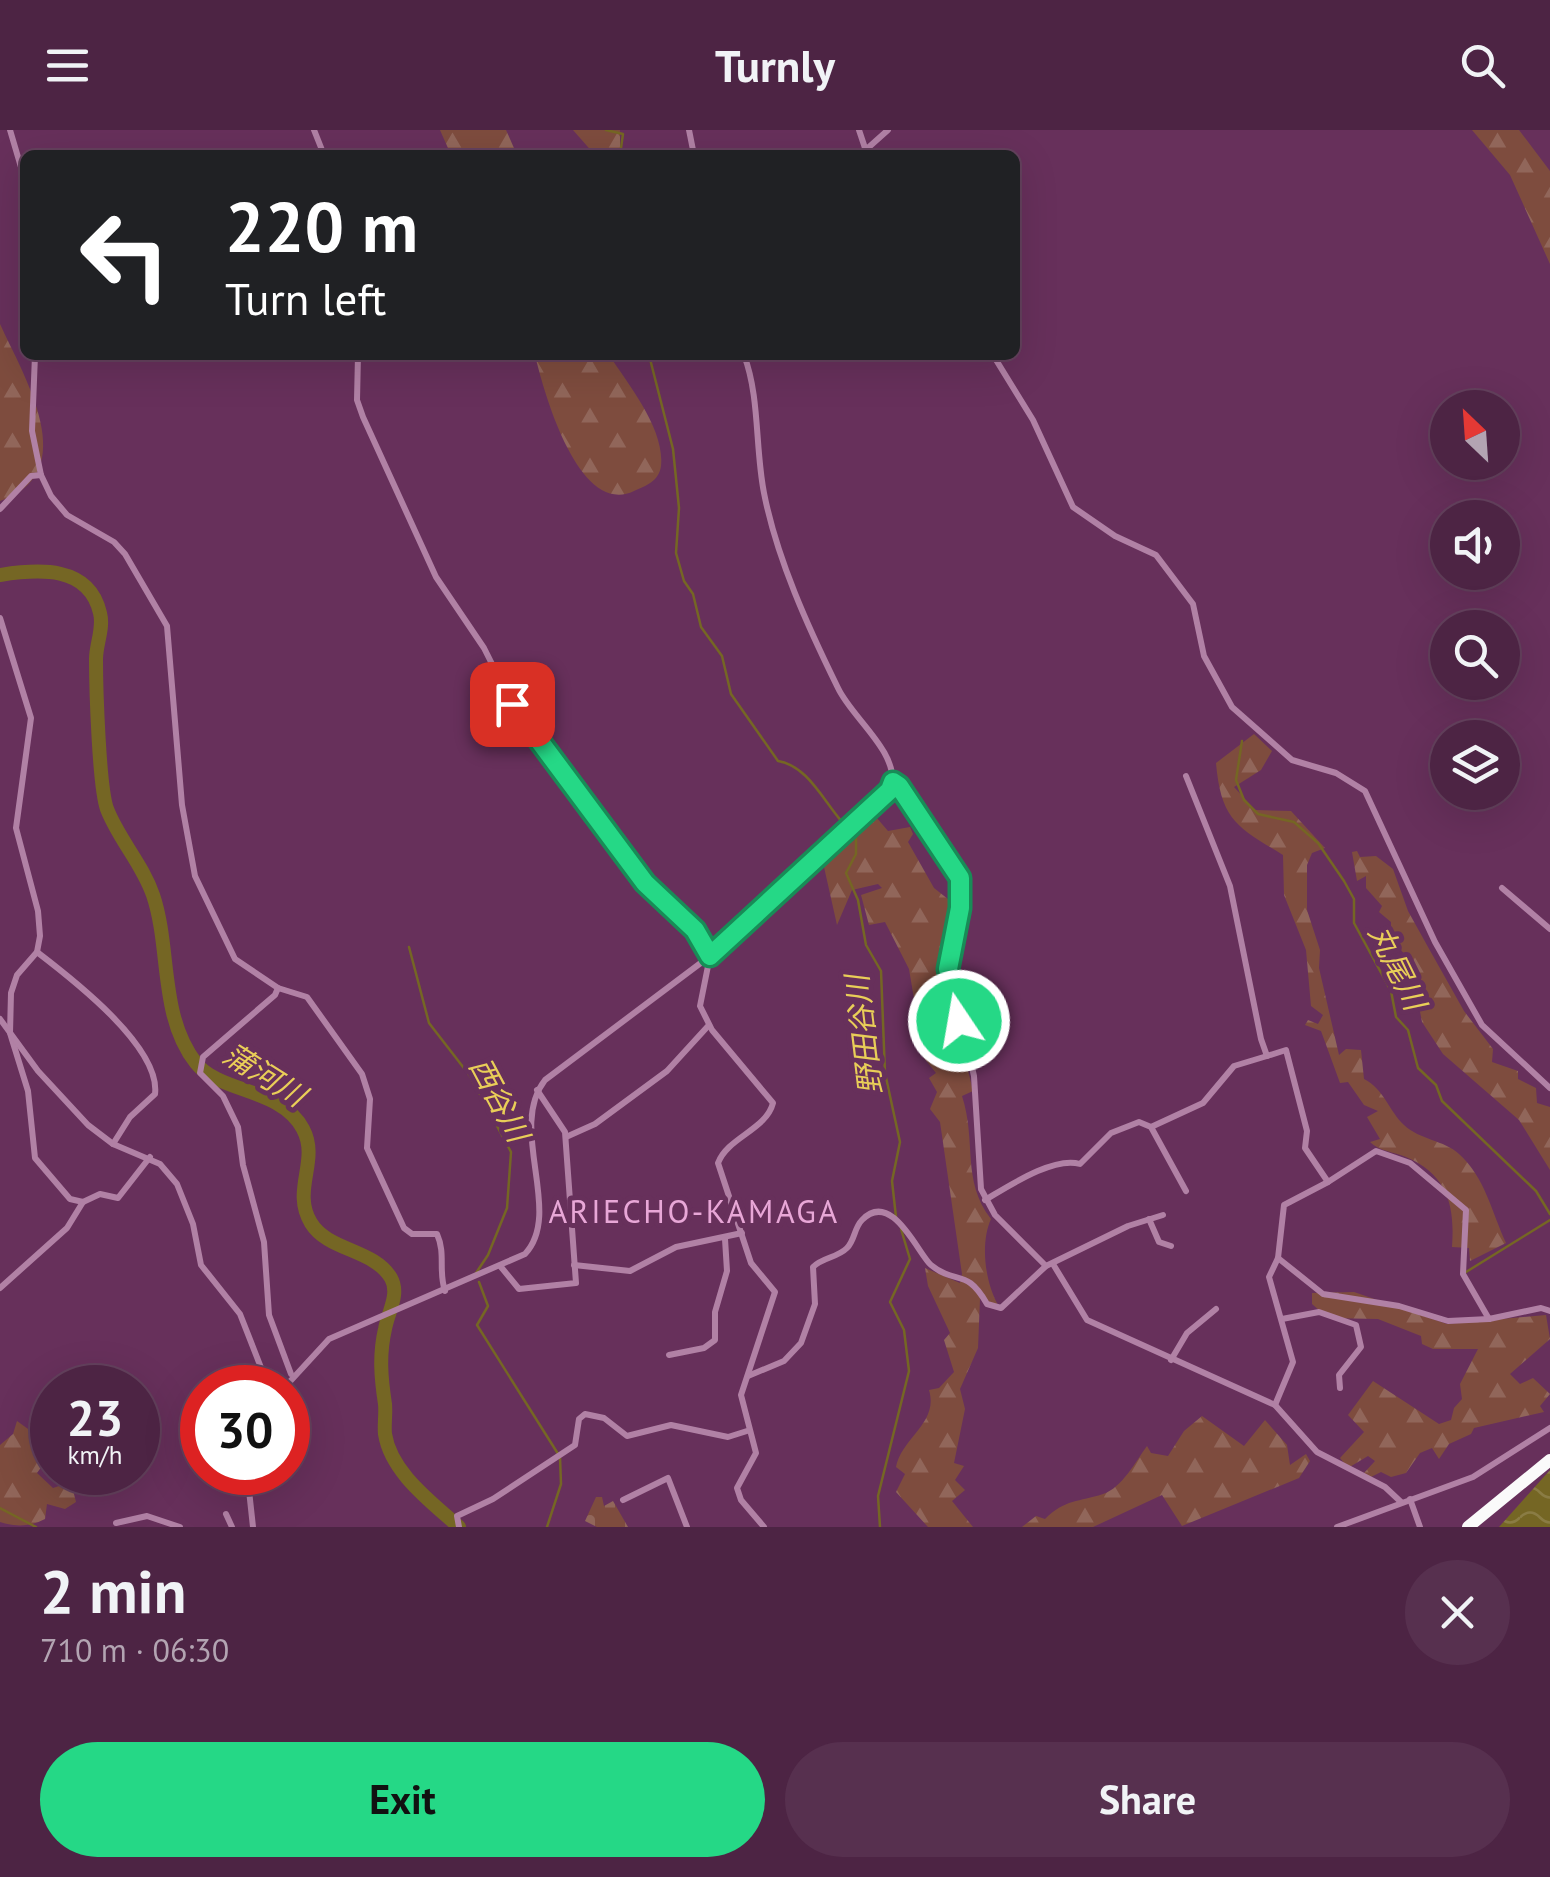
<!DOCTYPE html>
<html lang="en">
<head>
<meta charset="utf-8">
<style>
  :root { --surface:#4d2444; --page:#57304f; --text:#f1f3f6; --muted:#b3a4b2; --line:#64415d; --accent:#25d886 }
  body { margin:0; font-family:"PT Sans","Noto Sans JP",sans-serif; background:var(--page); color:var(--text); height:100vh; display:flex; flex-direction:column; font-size:38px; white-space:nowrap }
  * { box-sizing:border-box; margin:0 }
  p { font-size:32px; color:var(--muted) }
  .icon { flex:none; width:55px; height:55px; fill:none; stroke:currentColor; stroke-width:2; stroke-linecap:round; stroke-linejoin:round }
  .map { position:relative; height:1397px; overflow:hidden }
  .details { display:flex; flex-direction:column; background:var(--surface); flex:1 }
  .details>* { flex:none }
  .hud { position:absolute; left:20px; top:20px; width:1000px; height:210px; border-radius:15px; box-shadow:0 10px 40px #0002,0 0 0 2px var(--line); background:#202124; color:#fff; overflow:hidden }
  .needle { width:65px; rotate:335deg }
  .tools { position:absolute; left:1430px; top:260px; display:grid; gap:20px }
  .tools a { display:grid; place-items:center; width:90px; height:90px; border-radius:50%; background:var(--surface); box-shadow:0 10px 40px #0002,0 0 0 2px var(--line); font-size:50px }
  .speed { position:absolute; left:30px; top:1235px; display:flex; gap:20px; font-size:50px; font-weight:700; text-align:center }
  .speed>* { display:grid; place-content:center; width:130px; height:130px; border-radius:50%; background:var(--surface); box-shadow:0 10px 40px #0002,0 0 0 2px var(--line); line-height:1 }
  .speed small { font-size:25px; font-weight:400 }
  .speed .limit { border:15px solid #d22; background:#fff; color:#111 }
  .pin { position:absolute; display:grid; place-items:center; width:85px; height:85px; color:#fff; margin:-42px; border-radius:20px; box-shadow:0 5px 15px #0006 }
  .me { position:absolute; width:110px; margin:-55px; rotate:348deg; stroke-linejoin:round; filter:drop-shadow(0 0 8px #0008) }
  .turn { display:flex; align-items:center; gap:35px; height:210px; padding:0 40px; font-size:45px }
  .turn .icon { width:130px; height:130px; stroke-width:2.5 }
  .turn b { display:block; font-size:70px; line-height:85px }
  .round { display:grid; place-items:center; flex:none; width:105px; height:105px; border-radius:52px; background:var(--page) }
  .summary { display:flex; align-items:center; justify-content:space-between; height:170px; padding:0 40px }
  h1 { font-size:60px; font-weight:600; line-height:75px }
  .button { display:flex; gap:20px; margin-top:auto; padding:20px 40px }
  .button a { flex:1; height:115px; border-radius:60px; background:var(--accent); color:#111; font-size:40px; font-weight:600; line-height:115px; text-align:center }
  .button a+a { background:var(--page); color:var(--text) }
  header { display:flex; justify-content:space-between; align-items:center; height:130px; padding:0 40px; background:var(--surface); font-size:45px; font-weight:600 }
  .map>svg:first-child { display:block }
  .forest { fill:url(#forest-firs) }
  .cemetery { fill:url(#cemetery-stones) }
  .water { fill:url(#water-waves) }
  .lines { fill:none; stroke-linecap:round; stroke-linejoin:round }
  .stream { stroke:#756624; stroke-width:2.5 }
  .river { stroke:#756624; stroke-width:14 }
  .street { stroke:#b181a5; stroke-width:6 }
  .highway { stroke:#fafafa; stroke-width:12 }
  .route-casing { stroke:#188c57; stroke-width:25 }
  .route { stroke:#25d886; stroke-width:18 }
  .labels { text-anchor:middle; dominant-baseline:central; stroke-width:10; stroke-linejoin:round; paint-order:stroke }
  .water-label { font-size:30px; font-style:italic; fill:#e9ce58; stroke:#67305b }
  .quarter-label { font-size:32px; letter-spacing:2.5px; fill:#e8a7d7; stroke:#67305b }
</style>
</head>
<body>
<header><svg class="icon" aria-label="menu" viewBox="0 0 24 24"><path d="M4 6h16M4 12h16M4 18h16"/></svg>Turnly<svg class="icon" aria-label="search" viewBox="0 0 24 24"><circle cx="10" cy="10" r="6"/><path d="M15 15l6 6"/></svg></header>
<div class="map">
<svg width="1550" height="1397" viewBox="0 0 1550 1397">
  <defs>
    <pattern id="forest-firs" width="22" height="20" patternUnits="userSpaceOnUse" patternTransform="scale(2.5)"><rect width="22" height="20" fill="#7e4c3e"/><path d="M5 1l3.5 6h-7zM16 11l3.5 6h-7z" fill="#91665a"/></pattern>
    <pattern id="cemetery-stones" width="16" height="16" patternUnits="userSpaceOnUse" patternTransform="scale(2.5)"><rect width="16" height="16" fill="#7e4c3e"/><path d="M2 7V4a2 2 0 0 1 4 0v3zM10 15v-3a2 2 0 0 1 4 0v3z" fill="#91665a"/></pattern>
    <pattern id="water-waves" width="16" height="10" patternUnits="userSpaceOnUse" patternTransform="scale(2.5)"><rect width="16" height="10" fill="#756624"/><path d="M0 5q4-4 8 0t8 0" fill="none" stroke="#8a7c44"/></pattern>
  </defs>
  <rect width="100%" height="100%" fill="#67305b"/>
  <g class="forest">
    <path d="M440 0H506L517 25H451Z"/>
    <path d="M573 0H620V24L595 25Z"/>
    <path d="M1472 0H1519L1550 41V134L1510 45Z"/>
    <path d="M0 194C24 247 84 343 0 371Z"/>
    <path d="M535 225H609C628 254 665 299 661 336 659 351 646 356 634 361 578 388 543 259 535 225Z"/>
    <path d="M1254 604 1272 621 1261 640 1234 657 1255 680 1291 681 1325 718 1312 723 1307 735V780L1320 820 1319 838 1339 925 1346 919 1361 920 1364 949C1384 959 1389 981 1404 995 1420 1010 1444 1010 1459 1024 1485 1047 1492 1083 1506 1113L1470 1131 1469 1118 1452 1117C1455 1076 1448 1045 1406 1027 1394 1022 1379 1021 1370 1012L1380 1009 1367 987 1378 981 1364 975 1348 952 1340 953 1321 901 1305 895 1308 890 1318 894 1323 885 1311 876 1306 820 1284 765 1283 725C1237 697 1221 690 1216 633Z"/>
    <path d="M878 677 876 687 888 701 910 697 913 704 908 712 934 758 958 777 947 808 951 875 980 872 988 881 957 895 973 961 962 966C977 1012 961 1050 991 1089 980 1113 985 1152 998 1175L980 1169 978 1218 960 1259 965 1279 954 1333 964 1336 955 1350 965 1360 952 1371 973 1397H928L896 1362 905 1344 896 1337C902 1307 939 1293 929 1260L939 1258 954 1242 944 1210 950 1203 928 1156 925 1138 960 1153 962 1144 940 992 930 979 937 962 929 948 936 943 924 928 909 839 885 792 869 795 861 765 882 758 878 754 852 760 837 795 822 728Z"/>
    <path d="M1357 721 1360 727 1376 726 1393 739 1408 781 1428 817 1464 881 1493 919 1492 932 1518 941V949L1536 958 1537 973 1550 977V1040L1519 990 1443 924 1422 892 1418 871 1423 866 1414 862 1417 848 1407 846 1401 837 1408 829 1391 807V792L1379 782 1382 776 1366 758V746L1357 751 1352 722Z"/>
    <path d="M1354 1162 1447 1194 1546 1185 1550 1209 1510 1244 1520 1254 1533 1248 1550 1264 1540 1276 1544 1282 1474 1298 1471 1304 1449 1314 1439 1329 1432 1318 1420 1323 1406 1343 1391 1347 1381 1342 1369 1348 1364 1343 1375 1331 1368 1326 1348 1338 1340 1328 1364 1302 1348 1285 1373 1251 1439 1294 1451 1290 1454 1278 1462 1269 1460 1254 1478 1219H1433L1422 1214 1421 1206 1378 1189 1328 1188 1312 1174V1163Z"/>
    <path d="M1202 1286 1244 1316 1265 1290 1287 1315 1290 1335 1306 1324 1310 1331 1299 1348 1182 1396 1162 1365 1093 1397H1022L1036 1386 1045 1389C1065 1369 1079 1372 1103 1364 1122 1358 1136 1331 1147 1316L1151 1323 1168 1326 1184 1301Z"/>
    <path d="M17 1291 46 1312 47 1329 37 1343 53 1358 71 1352 76 1372 65 1379 47 1374 45 1389C29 1397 16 1397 0 1392V1315L13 1304Z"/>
  </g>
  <path class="cemetery" d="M596 1367H602L604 1376 613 1371 628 1397H597L585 1391Z"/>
  <path class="water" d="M1550 1340V1397H1499Z"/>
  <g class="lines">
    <g class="stream">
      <path d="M606 0 623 4 620 25"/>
      <path d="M649 225 673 319 679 378 676 423 684 451 693 464 701 497 722 526 731 564 778 631C814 637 828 685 856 705V724L846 743 858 770 866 815 881 841 885 943 900 1012 892 1051 896 1087"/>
      <path d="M1242 611 1236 650 1244 670 1258 684 1294 692 1318 713 1344 751 1354 769V793L1391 861 1396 887 1408 900 1418 938 1436 955 1442 971 1536 1061 1550 1084"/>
      <path d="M409 817 429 893 470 946 511 1022 507 1078 488 1125 476 1143"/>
      <path d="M1466 1142 1550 1090"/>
      <path d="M479 1152 488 1176 477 1195 560 1327 561 1354 547 1397"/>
      <path d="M0 1378 36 1397"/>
      <path d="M880 1397 878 1366 909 1241 904 1200 890 1172 910 1129 901 1099"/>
    </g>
    <path class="river" d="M0 445C38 439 89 435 100 483 104 498 96 514 96 529 96 557 99 657 107 679 119 710 142 733 153 765 171 818 159 886 196 933 219 963 282 958 303 999 320 1031 291 1060 311 1093 328 1121 374 1119 391 1148 400 1164 388 1182 385 1199 379 1225 381 1248 385 1274 386 1284 384 1294 385 1304 391 1343 432 1372 459 1397"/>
    <g class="street">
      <path d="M10 0 23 44 25 79"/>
      <path d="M314 0 324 25"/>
      <path d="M689 0 694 25"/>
      <path d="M859 0 867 24"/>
      <path d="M860 25 888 0"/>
      <path d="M35 225 32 301 41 345 51 366 67 385 114 412 125 424 167 496 182 675 195 746 235 829 278 858 307 867 362 944 370 969 367 1018 404 1098 412 1104H437C446 1124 438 1141 445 1161"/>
      <path d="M358 225 357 270 363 287 436 447 484 518 512 574 645 753 704 812 710 826 700 876 712 900 773 973C766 1000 728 1007 718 1033L751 1133 775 1162 741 1265 756 1323 737 1358 741 1370 764 1397"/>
      <path d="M993 225 1033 290 1073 377 1115 406 1156 425 1193 474 1204 526 1232 577 1292 630 1336 643 1365 661 1435 812 1482 895 1550 958"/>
      <path d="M0 379 31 346 41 345"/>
      <path d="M0 488 31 588 16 698 38 781 40 806 37 822 17 845 11 863 10 903 28 961 35 1028 70 1069 83 1072"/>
      <path d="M1186 646 1230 756 1261 909 1267 926 1286 920 1307 1001 1305 1018 1328 1052 1376 1021 1410 1033 1466 1080 1463 1144 1489 1189 1541 1178 1550 1181"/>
      <path d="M893 652 906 661 959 748 960 778 949 839 974 946 981 1059 995 1085 1046 1136"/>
      <path d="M1502 758 1550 799"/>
      <path d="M37 822C71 848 161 917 155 964L130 987 113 1014"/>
      <path d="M278 858 275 865 203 927 200 943 223 966 238 997 243 1035 264 1112 269 1185 291 1244"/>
      <path d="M0 889 38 941 88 995 113 1014 160 1034 177 1054 193 1094 201 1135 240 1184 269 1258"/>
      <path d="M1151 997 1203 973 1234 936 1267 926"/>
      <path d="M566 1007 595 994 667 941 709 895"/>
      <path d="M985 1070C1009 1056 1054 1026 1080 1034L1111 1003 1139 992 1151 997 1186 1061"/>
      <path d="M1149 1089 1159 1112 1171 1116"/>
      <path d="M1278 1128 1323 1164 1399 1176 1448 1191 1489 1189"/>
      <path d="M1053 1134 1087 1190 1275 1275 1317 1322 1385 1357 1401 1372"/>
      <path d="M574 1135 630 1141 676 1117 742 1103"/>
      <path d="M501 1137 519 1159 576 1153 565 1002 537 960"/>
      <path d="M0 1158 67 1098 83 1072 100 1064 118 1068 150 1027"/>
      <path d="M1282 1189 1319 1182 1356 1195 1361 1217 1339 1245 1340 1258"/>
      <path d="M669 1225 704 1218 715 1210V1182L727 1141 725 1109"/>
      <path d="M1171 1230 1187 1203 1216 1179"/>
      <path d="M748 1246 784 1231 801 1213 815 1174 813 1137C823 1127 837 1128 847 1118 855 1110 854 1098 862 1090 892 1059 918 1124 931 1135 957 1156 966 1137 987 1174L1001 1178 1046 1136 1128 1096 1163 1085"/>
      <path d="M284 1258 329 1209 525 1124C564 1082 507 999 545 950L710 826 892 656C898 621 852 588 838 558 808 497 777 429 764 363 755 318 760 267 744 225"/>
      <path d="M1275 1275 1293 1232 1269 1147 1278 1128 1284 1075 1328 1052"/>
      <path d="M247 1342 253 1397"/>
      <path d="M1410 1369 1420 1397"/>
      <path d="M623 1370 668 1348 687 1397"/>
      <path d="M226 1384 232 1397"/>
      <path d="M116 1393 147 1386 180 1397"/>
      <path d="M459 1397 457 1386 493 1369 575 1315 579 1289 585 1284 604 1288 627 1306 671 1295 728 1307 747 1301"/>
      <path d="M1337 1397 1473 1347 1550 1298"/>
    </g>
    <path class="highway" d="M1468 1397 1550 1330"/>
  </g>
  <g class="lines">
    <g class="route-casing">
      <path id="route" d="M512 574 645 753 695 800 710 826 890 660 893 652 899 656 960 748V778L948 839 959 891"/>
    </g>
    <use href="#route" class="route"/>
  </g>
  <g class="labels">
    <g class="water-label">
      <text transform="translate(1398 837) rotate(64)">丸尾川</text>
      <text transform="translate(863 905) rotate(-97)">野田谷川</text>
      <text transform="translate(265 944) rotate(32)">蒲河川</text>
      <text transform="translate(500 969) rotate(62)">西谷川</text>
    </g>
    <g class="quarter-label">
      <text x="694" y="1081">ARIECHO-KAMAGA</text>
    </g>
  </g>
</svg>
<div class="tools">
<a><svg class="needle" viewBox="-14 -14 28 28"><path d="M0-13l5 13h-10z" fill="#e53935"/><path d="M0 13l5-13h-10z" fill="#b3a4b2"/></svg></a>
<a><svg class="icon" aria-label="sound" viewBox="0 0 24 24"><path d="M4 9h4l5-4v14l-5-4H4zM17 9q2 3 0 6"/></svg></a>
<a><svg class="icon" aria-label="search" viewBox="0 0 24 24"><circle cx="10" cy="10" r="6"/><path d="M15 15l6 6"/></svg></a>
<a><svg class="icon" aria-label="layers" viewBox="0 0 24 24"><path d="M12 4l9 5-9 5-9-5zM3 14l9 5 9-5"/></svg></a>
</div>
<div class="speed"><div>23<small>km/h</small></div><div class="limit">30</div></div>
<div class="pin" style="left:512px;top:574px;background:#d93025"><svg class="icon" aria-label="arrive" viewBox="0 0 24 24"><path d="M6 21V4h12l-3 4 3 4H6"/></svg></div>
<svg class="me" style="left:959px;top:891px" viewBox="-20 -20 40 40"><circle r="17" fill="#25d886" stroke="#fff" stroke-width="3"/><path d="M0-11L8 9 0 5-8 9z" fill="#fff"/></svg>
<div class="hud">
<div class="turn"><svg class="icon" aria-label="left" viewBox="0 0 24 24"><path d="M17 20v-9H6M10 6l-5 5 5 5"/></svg><div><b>220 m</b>Turn left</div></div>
</div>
</div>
<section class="details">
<div class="summary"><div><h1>2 min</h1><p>710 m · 06:30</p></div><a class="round"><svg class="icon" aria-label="close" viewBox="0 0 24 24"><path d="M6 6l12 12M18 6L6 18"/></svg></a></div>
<div class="button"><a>Exit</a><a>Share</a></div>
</section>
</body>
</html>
